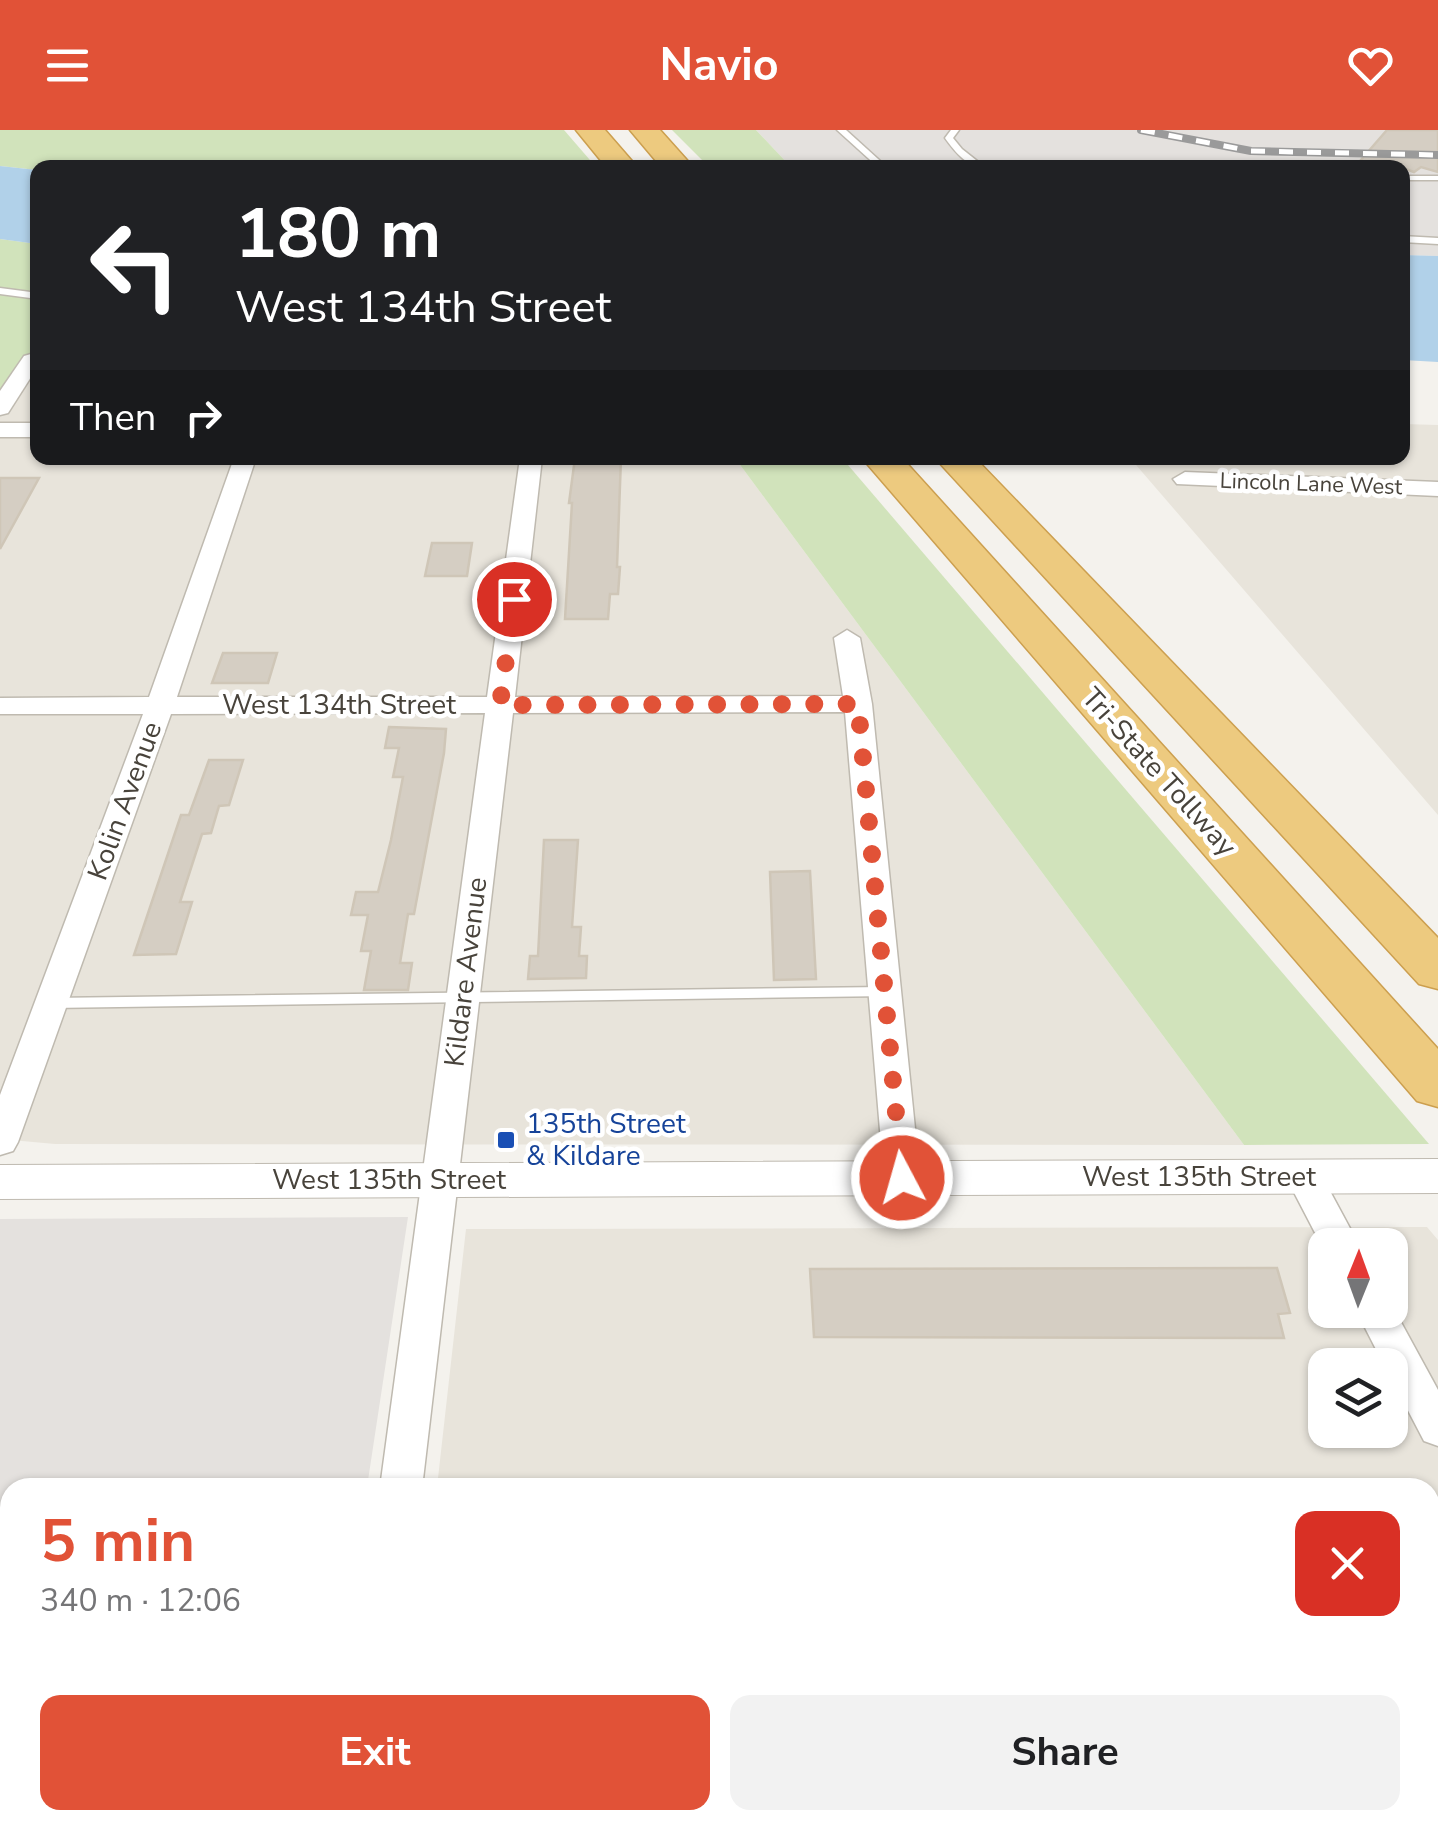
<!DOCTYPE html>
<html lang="en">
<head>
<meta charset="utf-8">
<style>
  :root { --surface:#fff; --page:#f2f2f2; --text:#202124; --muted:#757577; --accent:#e15237 }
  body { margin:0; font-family:"Nunito Sans",sans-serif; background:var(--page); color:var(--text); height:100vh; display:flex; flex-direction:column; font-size:38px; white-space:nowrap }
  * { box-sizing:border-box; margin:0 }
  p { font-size:32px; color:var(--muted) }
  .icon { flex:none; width:55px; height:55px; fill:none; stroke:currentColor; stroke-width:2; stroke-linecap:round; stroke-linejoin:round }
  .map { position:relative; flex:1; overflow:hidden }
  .sheet { position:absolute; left:0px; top:1348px; width:1440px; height:352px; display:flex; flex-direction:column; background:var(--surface); border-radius:30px 30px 0 0; box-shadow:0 2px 8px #0004 }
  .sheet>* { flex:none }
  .banner { position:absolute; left:30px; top:30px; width:1380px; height:305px; border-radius:20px; box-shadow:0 2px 8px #0004; background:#202124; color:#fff; overflow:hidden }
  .needle { width:65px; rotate:1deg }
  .controls { position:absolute; left:1308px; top:1098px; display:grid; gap:20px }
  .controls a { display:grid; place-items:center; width:100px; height:100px; border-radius:20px; background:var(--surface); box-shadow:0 2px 8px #0004; font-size:50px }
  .pin { position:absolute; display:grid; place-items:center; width:85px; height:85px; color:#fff; margin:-42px; border:5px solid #fff; border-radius:50%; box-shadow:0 2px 10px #0007 }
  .me { position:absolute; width:110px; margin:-55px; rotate:354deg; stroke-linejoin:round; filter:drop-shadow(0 0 8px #0008) }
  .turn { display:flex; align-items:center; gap:35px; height:210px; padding:0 40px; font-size:45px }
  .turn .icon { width:130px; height:130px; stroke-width:2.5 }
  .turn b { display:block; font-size:70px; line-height:85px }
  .then { display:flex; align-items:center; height:95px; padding:0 40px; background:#0003; gap:20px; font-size:38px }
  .round { display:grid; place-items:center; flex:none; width:105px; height:105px; border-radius:20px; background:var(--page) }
  .headline { display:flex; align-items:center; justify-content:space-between; height:170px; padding:0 40px }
  h1 { font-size:60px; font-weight:700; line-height:75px; color:var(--accent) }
  .button { display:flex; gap:20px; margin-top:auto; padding:20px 40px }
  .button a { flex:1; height:115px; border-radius:20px; background:var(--accent); color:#fff; font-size:40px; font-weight:700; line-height:115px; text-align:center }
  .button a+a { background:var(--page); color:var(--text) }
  header { display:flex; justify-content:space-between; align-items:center; height:130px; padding:0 40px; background:var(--accent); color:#fff; font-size:45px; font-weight:700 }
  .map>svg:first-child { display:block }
  .residential { fill:#e8e4db; fill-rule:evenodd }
  .industrial { fill:#e4e1de }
  .green { fill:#d1e3bb }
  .water { fill:#b1d1e9 }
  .building { fill:#d5cec3; stroke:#cfc6b7; stroke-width:2.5 }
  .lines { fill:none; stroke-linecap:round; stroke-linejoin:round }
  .service-casing { stroke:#bfbab0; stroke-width:3 }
  .minor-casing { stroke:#bfbab0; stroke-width:3 }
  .tertiary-casing { stroke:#bfbab0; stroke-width:2 }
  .motorway-casing { stroke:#cc9f4f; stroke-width:3 }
  .service { fill:#fff; fill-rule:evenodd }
  .minor { fill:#fff; fill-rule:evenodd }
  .tertiary { fill:#fff; fill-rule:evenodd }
  .motorway { fill:#edca7f; fill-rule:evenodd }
  .rail-casing { stroke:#9a9a9a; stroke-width:8 }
  .rail { stroke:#fff; stroke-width:5; stroke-dasharray:14; stroke-linecap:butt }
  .route { stroke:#e15237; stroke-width:18; stroke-dasharray:0 32.4 }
  .transit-dot { fill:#1a4fb4; stroke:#fff; stroke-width:4 }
  .labels { text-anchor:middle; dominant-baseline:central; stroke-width:9; stroke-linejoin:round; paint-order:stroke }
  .far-street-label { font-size:22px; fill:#48433b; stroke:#fff }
  .street-label { font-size:28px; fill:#48433b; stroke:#fff }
  .transit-label { font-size:28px; fill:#164399; stroke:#fff; text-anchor:start }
</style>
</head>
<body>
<header><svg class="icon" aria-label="menu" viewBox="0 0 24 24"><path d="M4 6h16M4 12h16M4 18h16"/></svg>Navio<svg class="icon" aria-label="heart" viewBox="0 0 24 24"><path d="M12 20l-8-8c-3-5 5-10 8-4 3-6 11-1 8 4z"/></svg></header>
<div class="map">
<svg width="1438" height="1698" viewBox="0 0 1438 1698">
  <rect width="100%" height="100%" fill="#f4f2ed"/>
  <g class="residential">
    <path d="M37 230 38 328H735L1244 1015 55 1014 0 1009V272Z"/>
    <path d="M1403 294 1438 295V685L1130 328H1402Z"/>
    <path d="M1427 1097 1438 1110V1698H400L401 1690H1430V1358L437 1357 466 1099ZM1325 1115H1390V1180H1325ZM1325 1235H1390V1300H1325Z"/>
  </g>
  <g class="industrial">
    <path d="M756 0H1438V126L1403 125 1402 38 791 37Z"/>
    <path d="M408 1087 367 1357 10 1358V1690H317L316 1698H0V1089Z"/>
  </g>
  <g class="green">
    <path d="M0 0H564L596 37 37 40 0 36Z"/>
    <path d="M672 0H756L791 37H709Z"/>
    <path d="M0 109 38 114 37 230 0 269Z"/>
    <path d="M735 328H842L1429 1014 1244 1015Z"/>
  </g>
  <g class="water">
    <path d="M0 36 37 40V114L0 109Z"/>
    <path d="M1403 125 1438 126V232L1403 230Z"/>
  </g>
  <g class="building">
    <path d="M1387 0H1438V42L1421 37 1414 42 1403 38H1354Z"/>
    <path d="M575 328H621L617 437H620L618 464H610L608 489H565L572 373H569Z"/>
    <path d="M0 348H39L0 419Z"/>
    <path d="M432 413H472L467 446H425Z"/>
    <path d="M223 523H277L268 553H212Z"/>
    <path d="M389 597 446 599 444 623 414 784H408L400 833H412L408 860H364L371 821H361L368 785H351L356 762H378L391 710 403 647H393L399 618H385Z"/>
    <path d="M209 630H243L229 675 219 676 211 703 202 704 180 772H192L176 824 134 825 181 685H189Z"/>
    <path d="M544 710H578L572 797H581L579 826H587L586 848 528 849 530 826H538Z"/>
    <path d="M810 741 816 849 774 850 770 742Z"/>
    <path d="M1277 1138 1290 1183 1278 1184 1284 1208 814 1207 810 1139Z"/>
  </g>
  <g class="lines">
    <g class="service-casing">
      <g id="service">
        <path d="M837 0H846L888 38H879Z"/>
        <path d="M951 0H959L953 8 962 19 986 38C968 38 955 22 945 8Z"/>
        <path d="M1274 32 1284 38H1274L1270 34Z"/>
        <rect x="1402" y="46" width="36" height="4"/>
        <path d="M1402 106 1438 108V114L1402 112Z"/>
        <path d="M0 158 38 163V169L0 164Z"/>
        <path d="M884 857 889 858 892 862 889 866 51 878 43 873 51 868Z"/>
      </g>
    </g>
    <g class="minor-casing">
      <g id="minor">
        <path d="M31 224 38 225V236L8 283 0 285V261L24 226Z"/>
        <rect x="0" y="293" width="38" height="14"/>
        <path d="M234 328H256L177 567H487L520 328H542L515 567 843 566 834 508 847 500 860 508 872 574 920 1048 915 1058 902 1061 889 1058 884 1048 845 582 513 583 422 1358H380L485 583 171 584 18 1012 13 1021 0 1025V965L143 584H0V568L149 567Z"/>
        <path d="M1185 342 1438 352V366L1177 354 1173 349Z"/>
        <path d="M1304 1034 1317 1037 1359 1115H1325V1122L1286 1047 1291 1037Z"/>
        <path d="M1390 1172 1438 1260V1316L1424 1311 1390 1246V1235H1384L1356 1180H1390Z"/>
        <path d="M335 1690H383L382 1698H334Z"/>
      </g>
    </g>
    <g class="tertiary-casing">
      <path id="tertiary" d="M1438 1029V1063L0 1069V1035Z"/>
    </g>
    <g class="motorway-casing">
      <g id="motorway">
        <path d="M576 0H605L638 38H607Z"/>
        <path d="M630 0H660L694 38H662Z"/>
        <path d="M862 328H902L1438 919V977L1417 971Z"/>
        <path d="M935 328H975L1438 808V859L1419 854Z"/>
      </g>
    </g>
    <use href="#service" class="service"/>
    <use href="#minor" class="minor"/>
    <use href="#tertiary" class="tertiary"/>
    <use href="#motorway" class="motorway"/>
    <g class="rail-casing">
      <path id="rail" d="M1141 0 1251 21 1438 25"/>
    </g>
    <use href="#rail" class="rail"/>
  </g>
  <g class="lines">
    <path class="route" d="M514 469 500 575 858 574 902 1048"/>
  </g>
  <rect class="transit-dot" x="496" y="1000" width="20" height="20" rx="5"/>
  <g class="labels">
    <g class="far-street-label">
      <text transform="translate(1311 354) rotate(2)">Lincoln Lane West</text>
    </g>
    <g class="street-label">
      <text x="339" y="575">West 134th Street</text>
      <text transform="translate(1159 642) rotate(48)">Tri-State Tollway</text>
      <text transform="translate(125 671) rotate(-70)">Kolin Avenue</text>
      <text transform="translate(466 842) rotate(-83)">Kildare Avenue</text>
      <text x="1199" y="1047">West 135th Street</text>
      <text x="389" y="1050">West 135th Street</text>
    </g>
    <g class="transit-label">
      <text x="526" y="994">135th Street<tspan x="526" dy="32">&amp; Kildare</tspan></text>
    </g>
  </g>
</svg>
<div class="controls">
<a><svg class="needle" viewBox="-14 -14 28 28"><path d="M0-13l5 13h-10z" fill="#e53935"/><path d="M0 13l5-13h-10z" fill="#757577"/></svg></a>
<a><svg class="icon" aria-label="layers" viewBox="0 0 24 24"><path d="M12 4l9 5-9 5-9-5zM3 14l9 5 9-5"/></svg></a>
</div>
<div class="pin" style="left:514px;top:469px;background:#d93025"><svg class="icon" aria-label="arrive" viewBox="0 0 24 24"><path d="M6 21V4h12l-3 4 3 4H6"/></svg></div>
<svg class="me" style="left:902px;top:1048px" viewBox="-20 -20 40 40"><circle r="17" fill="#e15237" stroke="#fff" stroke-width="3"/><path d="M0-11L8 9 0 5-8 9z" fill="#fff"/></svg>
<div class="banner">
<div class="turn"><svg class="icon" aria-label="left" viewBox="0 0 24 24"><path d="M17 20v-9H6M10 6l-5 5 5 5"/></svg><div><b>180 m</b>West 134th Street</div></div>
<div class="then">Then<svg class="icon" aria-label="right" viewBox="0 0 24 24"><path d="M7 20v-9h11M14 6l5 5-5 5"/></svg></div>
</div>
<section class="sheet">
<div class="headline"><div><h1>5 min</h1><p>340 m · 12:06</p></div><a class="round" style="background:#d93025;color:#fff"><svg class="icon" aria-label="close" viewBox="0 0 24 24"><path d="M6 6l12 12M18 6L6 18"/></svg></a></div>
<div class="button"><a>Exit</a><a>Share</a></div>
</section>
</div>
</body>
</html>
